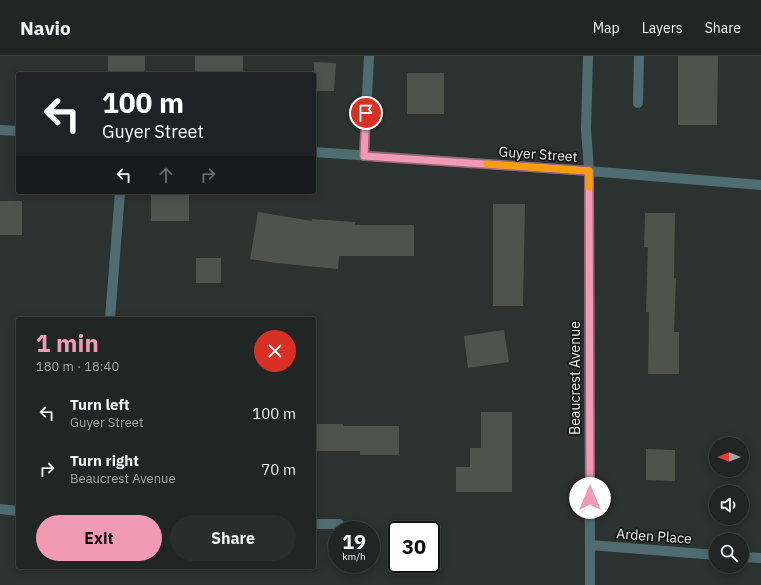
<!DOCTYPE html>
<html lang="en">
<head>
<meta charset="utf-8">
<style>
  :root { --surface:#212624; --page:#292e2c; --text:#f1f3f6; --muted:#a2a5a6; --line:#3e4341; --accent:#f09ab6 }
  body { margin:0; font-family:"IBM Plex Sans",sans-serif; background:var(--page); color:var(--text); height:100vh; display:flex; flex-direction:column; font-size:15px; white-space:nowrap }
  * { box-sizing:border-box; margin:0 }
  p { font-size:13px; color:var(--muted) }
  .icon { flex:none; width:22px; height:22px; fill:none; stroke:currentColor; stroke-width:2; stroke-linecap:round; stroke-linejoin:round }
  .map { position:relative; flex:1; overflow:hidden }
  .side { position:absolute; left:16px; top:261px; width:300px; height:252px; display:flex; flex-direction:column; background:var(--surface); border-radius:4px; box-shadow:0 2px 10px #0003,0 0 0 1px var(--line) }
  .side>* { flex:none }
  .top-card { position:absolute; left:16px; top:16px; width:300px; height:122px; border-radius:4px; box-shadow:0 2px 10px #0003,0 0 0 1px var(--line); background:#202124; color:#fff; overflow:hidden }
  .needle { width:26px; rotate:270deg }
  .tools { position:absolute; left:709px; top:381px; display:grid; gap:8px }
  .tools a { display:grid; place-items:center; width:40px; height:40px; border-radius:50%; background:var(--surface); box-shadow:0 2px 10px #0003,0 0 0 1px var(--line); font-size:20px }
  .speed { position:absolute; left:328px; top:465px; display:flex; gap:8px; font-size:20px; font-weight:700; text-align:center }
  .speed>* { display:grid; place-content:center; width:52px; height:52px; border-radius:50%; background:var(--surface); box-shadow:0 2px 10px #0003,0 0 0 1px var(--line); line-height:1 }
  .speed small { font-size:10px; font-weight:400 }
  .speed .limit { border:2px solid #111; border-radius:6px; background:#fff; color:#111 }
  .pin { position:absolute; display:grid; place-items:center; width:34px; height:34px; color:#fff; margin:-17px; border:2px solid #fff; border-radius:50%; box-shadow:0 1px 4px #0007 }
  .me { position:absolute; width:44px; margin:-22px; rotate:0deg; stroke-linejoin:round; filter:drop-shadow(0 0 3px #0008) }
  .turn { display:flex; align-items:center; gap:14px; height:84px; padding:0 20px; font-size:18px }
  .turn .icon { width:52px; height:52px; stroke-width:2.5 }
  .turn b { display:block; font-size:28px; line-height:34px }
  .lanes { display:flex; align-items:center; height:38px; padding:0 20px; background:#0003; justify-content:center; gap:20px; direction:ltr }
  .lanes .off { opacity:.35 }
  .round { display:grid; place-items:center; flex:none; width:42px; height:42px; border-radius:21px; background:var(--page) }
  .headline { display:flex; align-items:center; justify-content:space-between; height:68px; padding:0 20px }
  h1 { font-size:24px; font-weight:700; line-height:30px; color:var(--accent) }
  .primary-button { display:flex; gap:8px; margin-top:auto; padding:8px 20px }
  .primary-button a { flex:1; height:46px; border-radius:24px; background:var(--accent); color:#111; font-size:16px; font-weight:700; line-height:46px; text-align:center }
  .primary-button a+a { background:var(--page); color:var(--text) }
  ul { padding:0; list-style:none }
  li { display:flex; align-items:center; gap:12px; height:56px; padding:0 20px }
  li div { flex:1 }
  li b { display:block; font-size:15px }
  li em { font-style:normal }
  header { display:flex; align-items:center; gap:24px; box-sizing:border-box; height:56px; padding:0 20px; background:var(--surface); border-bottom:1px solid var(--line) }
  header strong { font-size:19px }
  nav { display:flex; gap:22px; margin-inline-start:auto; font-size:14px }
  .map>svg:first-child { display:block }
  .building { fill:#4f534d }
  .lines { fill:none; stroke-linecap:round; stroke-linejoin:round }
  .service { stroke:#4f6d71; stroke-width:10 }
  .minor { stroke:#4f6d71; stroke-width:10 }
  .route-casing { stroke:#9c6476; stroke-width:10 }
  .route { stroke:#f09ab6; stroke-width:7 }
  .slow { stroke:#f59e0b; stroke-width:7 }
  .labels { text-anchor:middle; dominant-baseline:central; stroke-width:3.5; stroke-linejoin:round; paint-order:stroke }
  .street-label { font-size:14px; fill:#ebefed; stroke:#161918 }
</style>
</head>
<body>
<header>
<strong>Navio</strong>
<nav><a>Map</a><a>Layers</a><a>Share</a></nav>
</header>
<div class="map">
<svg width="761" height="529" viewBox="0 0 761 529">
  <rect width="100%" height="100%" fill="#2c3230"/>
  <g class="building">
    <rect x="108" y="0" width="37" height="16"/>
    <rect x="195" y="0" width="48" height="18"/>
    <path d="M678 0H718L717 69H678Z"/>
    <path d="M314 6 336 7 334 35H314Z"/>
    <rect x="407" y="17" width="37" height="41"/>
    <rect x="151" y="136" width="38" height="29"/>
    <rect x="0" y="145" width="22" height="34"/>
    <path d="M493 148H525L523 250H493Z"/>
    <path d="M258 156 312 165V163L355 166V169H414V200H339L338 213 276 207 250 203Z"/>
    <path d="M645 157H675L674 222H676L674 276H679V318H648L649 256H646L648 191H644Z"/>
    <rect x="196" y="202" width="25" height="25"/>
    <path d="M504 274 509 306 468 312 464 280Z"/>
    <path d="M481 356H512V436H456V411H470V392H481Z"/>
    <path d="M314 368H343V370H399V399H360V395H314Z"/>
    <path d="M646 393 675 394V425L646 424Z"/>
  </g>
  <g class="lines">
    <g class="service">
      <path d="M588 0 586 73 589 115"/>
      <path d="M638 47 639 0"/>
    </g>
    <g class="minor">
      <path d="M0 74 18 75"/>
      <path d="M314 96 589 115 761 129"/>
      <path d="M364 100 369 0"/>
      <path d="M589 115 590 529"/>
      <path d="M110 263 120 136"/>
      <path d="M0 453 18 455"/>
      <path d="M314 468H339"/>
      <path d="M590 489 716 499"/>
      <path d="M742 501 761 502"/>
    </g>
  </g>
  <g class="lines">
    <g class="route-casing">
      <path id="route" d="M366 57 364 100 589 115 590 442"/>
    </g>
    <use href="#route" class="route"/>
    <path class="slow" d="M487 108 589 115V131"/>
  </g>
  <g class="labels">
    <g class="street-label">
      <text transform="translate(538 98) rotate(4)">Guyer Street</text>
      <text transform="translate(575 322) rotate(-90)">Beaucrest Avenue</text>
      <text transform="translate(654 480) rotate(4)">Arden Place</text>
    </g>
  </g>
</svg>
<div class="tools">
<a><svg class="needle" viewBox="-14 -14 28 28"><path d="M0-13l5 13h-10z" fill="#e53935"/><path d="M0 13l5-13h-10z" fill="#a2a5a6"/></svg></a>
<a><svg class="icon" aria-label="sound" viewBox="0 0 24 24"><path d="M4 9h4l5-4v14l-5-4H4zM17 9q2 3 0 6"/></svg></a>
<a><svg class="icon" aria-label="search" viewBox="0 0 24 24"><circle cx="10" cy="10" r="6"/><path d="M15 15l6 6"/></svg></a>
</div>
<div class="speed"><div>19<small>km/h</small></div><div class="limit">30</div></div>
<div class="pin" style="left:366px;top:57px;background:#d93025"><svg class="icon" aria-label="arrive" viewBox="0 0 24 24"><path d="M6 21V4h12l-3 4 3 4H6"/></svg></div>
<svg class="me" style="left:590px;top:442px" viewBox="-20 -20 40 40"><circle r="19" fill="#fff"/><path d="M0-13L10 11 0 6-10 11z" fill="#f09ab6"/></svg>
<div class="top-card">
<div class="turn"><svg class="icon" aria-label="left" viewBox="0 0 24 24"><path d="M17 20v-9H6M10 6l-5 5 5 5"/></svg><div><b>100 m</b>Guyer Street</div></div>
<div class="lanes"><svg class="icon" aria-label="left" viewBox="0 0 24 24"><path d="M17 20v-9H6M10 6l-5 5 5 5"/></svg><svg class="icon off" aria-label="ahead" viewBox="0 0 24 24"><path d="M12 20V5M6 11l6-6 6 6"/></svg><svg class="icon off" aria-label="right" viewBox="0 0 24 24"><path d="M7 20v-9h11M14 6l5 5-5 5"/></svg></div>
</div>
<section class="side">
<div class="headline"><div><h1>1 min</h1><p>180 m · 18:40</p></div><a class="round" style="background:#d93025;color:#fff"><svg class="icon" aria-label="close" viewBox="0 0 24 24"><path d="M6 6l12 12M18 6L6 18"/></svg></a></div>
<ul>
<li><svg class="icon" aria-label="left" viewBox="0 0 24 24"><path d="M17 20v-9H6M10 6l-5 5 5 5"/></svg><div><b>Turn left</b><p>Guyer Street</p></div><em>100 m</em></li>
<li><svg class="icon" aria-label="right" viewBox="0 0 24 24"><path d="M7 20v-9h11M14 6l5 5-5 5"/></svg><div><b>Turn right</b><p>Beaucrest Avenue</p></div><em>70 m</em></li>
</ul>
<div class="primary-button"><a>Exit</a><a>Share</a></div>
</section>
</div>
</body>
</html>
